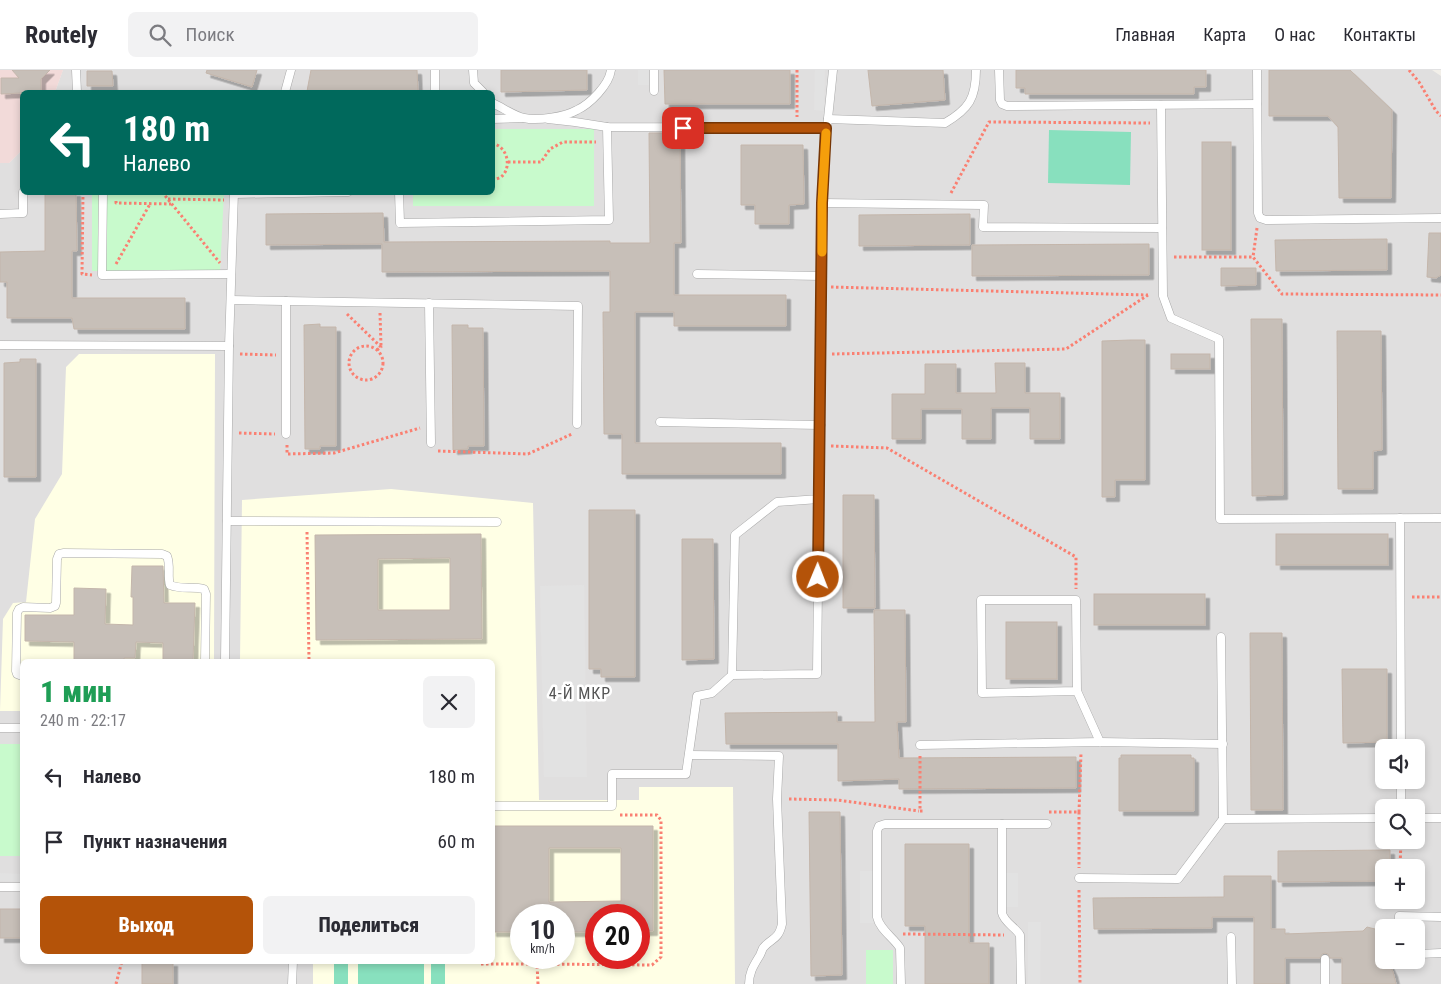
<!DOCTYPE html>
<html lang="ru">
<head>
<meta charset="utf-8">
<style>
  :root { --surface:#fff; --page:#f2f2f3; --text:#2b2b33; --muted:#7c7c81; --line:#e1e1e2; --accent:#b45309 }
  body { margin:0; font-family:"Roboto Condensed",sans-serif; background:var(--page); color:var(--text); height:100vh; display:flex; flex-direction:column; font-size:19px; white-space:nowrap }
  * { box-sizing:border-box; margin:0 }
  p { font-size:16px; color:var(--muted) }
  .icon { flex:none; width:28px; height:28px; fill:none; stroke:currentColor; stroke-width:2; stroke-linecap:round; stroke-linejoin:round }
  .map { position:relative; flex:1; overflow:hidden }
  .panel { position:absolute; left:20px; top:589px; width:475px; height:305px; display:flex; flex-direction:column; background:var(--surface); border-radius:8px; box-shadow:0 2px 8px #0003 }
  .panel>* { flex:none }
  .guide { position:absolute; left:20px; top:20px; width:475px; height:105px; border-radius:8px; box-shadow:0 2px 8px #0003; background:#00695c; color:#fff; overflow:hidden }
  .controls { position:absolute; left:1375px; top:669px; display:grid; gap:10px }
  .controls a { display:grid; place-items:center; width:50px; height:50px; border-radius:8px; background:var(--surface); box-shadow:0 2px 8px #0003; font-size:25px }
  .speed { position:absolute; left:510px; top:834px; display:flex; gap:10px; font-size:25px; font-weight:700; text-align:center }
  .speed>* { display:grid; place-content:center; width:65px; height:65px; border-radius:50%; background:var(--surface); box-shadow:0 2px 8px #0003; line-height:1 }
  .speed small { font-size:12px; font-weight:400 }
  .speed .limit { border:8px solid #d22; background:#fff; color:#111 }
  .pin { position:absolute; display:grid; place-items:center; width:42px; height:42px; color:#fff; margin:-21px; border-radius:10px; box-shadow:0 2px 8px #0006 }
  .me { position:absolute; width:55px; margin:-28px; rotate:1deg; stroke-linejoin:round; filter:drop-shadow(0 0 4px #0008) }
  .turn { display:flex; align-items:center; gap:18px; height:105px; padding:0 20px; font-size:22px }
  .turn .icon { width:65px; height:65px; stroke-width:2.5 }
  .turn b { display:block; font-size:35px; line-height:42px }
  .round { display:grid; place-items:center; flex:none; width:52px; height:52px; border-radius:8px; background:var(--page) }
  .summary { display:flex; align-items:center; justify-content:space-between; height:85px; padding:0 20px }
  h1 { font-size:30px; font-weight:800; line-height:38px; color:#1e9e55 }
  .action { display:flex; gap:10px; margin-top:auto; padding:10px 20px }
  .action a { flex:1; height:58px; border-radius:8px; background:var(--accent); color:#fff; font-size:20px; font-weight:800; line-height:58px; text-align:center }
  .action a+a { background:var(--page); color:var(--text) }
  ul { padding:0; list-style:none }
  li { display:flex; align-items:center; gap:15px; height:65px; padding:0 20px }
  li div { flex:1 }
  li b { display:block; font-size:19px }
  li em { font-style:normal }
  header { display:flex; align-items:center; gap:30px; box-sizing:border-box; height:70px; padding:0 25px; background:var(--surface); border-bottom:1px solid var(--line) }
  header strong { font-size:24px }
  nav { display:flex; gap:28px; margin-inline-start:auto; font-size:18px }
  .search { width:350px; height:45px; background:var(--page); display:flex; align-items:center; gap:12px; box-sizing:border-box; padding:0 18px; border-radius:8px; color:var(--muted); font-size:19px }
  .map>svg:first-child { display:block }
  .residential { fill:#e0dfdf; fill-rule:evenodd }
  .commercial { fill:#f2dad9 }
  .education { fill:#ffffe5; fill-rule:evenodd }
  .park { fill:#c8facc }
  .pitch { fill:#88e0be }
  .parking { fill:#e2e2e2 }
  .building { fill:#c7bfb8; stroke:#c4b6ab; fill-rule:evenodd; filter:url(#shadow) }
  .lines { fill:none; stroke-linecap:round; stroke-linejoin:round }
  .service-casing { stroke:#a9a9a9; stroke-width:9 }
  .path { stroke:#fa8072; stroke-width:3; stroke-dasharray:2.5 2.5; stroke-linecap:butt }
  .service { stroke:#fff; stroke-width:8 }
  .route-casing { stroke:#753606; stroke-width:12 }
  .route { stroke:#b45309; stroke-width:9 }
  .slow { stroke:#f59e0b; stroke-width:9 }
  .labels { text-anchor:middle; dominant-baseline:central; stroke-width:5; stroke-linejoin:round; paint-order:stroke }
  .neighbourhood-label { font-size:16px; letter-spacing:1px; fill:#555; stroke:#fff }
</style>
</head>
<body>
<header>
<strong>Routely</strong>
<div class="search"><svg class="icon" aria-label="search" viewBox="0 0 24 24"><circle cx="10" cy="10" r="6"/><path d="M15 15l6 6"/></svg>Поиск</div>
<nav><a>Главная</a><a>Карта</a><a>О нас</a><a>Контакты</a></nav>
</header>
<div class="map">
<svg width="1441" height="914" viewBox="0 0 1441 914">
  <defs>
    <filter id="shadow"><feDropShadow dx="4.5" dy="4.5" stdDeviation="0" flood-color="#0004"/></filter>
  </defs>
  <rect width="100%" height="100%" fill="#f2efe9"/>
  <path class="residential" d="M63 0H1432L1441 6V914H0V93H9L22 80V122H492V22H55ZM22 591H492V891H22ZM1384 678H1416V710H1384ZM1384 738H1416V770H1384ZM1384 798H1416V830H1384ZM521 845H564V888H521ZM596 845H639V888H596ZM1384 858H1416V890H1384Z"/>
  <path class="commercial" d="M0 0H63L55 22H22V80L9 93H0Z"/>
  <g class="education">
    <path d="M79 284H215L214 591H22V641H0L3 549 13 533 26 532 35 449 62 404 66 297Z"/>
    <path d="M391 419 533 433 539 730H639V717H733L735 914H313V891H492V591H240L242 430ZM521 845H564V888H521ZM596 845H639V888H596Z"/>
  </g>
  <g class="park">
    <path d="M493 59H594V136H413V123L492 122Z"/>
    <path d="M92 123H224L220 202 92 201Z"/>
    <rect x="0" y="674" width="22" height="112"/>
    <rect x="866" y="880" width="27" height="34"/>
  </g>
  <g class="pitch">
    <path d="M1049 60 1131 62 1130 115 1048 113Z"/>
    <rect x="334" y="891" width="14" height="23"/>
    <rect x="358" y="891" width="66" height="23"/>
    <rect x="431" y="891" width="14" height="23"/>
  </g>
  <g class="parking">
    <rect x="638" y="0" width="11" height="15"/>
    <path d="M815 0H825L824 41 814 40Z"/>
    <path d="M584 515 587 707H544L540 516Z"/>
    <rect x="860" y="801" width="13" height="52"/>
    <path d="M0 803 22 804V812L0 811Z"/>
    <rect x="1006" y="803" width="12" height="34"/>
    <path d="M1028 852H1041L1040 914H1028Z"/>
  </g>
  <g class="building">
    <path d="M12 0H50L41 9V22L1 24V8H19Z"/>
    <path d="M207 0H257L252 17 206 3Z"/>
    <path d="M311 0H417L418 21H307Z"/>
    <path d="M501 0H587V20L501 22Z"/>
    <path d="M664 0H790V34H665Z"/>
    <path d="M868 0H943L945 30 872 36Z"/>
    <path d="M1016 0H1206V17H1194V24H1025V18H1016Z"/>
    <path d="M1269 0H1350L1392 40 1391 128H1339L1338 57 1328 46H1269Z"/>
    <path d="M87 1H112L113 16H87Z"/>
    <path d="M649 63H680L681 173H674V225H786V256H674V242H635V373H781V404H622V364H604L603 242H610V201L382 202V174L266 175V144L383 143 384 172 610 171V173H650Z"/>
    <rect x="1202" y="72" width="29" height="108"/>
    <path d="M741 75H803L804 134 789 135V154H755V135H741Z"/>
    <path d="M45 122H76L77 181H72V228H185V259H74L72 248H7V212H0V182L45 181Z"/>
    <path d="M970 144V175L859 176V145Z"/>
    <path d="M1429 163H1441V205L1436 208 1427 207Z"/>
    <path d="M1387 169V200L1276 201 1275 170Z"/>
    <path d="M1149 174V205L972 206V175Z"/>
    <path d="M1221 198H1256V215L1221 216Z"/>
    <path d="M1251 249H1282L1283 425 1252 426Z"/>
    <path d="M320 254V257H336V376H320V379H305L304 255Z"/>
    <path d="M452 255H468V258H483L484 376H468V379L453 380Z"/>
    <path d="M1337 261H1381L1382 380 1373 381V419H1338Z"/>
    <path d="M1131 270H1145V410H1115V427H1102V271Z"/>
    <rect x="1171" y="284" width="39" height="15"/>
    <path d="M20 289H36V407H4V293L20 292Z"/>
    <path d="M995 293H1025V323H1060V369H1030V338H991V369H962V339H921V369H892V324H925V294H956V323H996Z"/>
    <path d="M843 425H874L875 538H843Z"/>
    <path d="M589 440H635V607H601V599H589Z"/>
    <path d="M481 464 482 569 316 570 315 465ZM450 488V540H378V489Z"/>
    <rect x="1276" y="464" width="112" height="31"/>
    <path d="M682 469H713L714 589 682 590Z"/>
    <path d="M132 496H163L164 533H195L193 591H163V573L136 572 135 588H124V591H74V572L25 571V545H74V518L106 519 105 554 133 555V527H131Z"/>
    <rect x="1094" y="524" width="111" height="31"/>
    <path d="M874 540H905L906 652H897L899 688 1076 687V718L899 719V709L838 711V674H726L725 643 837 642V652H875Z"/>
    <rect x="1006" y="552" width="51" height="57"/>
    <path d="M1250 563H1282L1283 740H1251Z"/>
    <path d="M1342 599H1387V672L1343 673Z"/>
    <path d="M1121 685H1191V688H1194V741H1119V688H1121Z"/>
    <path d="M809 742H840L842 905 811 906Z"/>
    <path d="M492 756H653V861H639V845H596V862H564V845H521V862H492ZM549 778H621V831L549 832Z"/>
    <path d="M905 774H969V873H989V914H925V856H905Z"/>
    <path d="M1390 780V798H1384V811L1278 812V781Z"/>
    <path d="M1224 806H1271V859H1285V864L1363 861 1367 857 1375 859 1380 862 1384 866V890H1387L1393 902 1396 914H1342V888H1330L1328 884 1325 883 1322 884 1320 888H1285V914H1254V847H1212V858L1094 859 1093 828 1224 827Z"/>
    <rect x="0" y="839" width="22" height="29"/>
    <rect x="142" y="892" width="31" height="22"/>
  </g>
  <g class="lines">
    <g class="service-casing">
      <g id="service">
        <path d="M76 0 77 22"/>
        <path d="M435 0V22"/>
        <path d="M473 0 474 13 483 22"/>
        <path d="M654 0V21"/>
        <path d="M999 0 1000 30 1002 34 1007 36 1257 34"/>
        <path d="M1257 0 1258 143 1260 148 1266 150 1441 148"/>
        <path d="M285 22 291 0"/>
        <path d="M492 33C502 37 514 46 524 48 537 51 565 47 577 40 590 34 609 15 611 0"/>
        <path d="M1161 35 1163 226 1171 248 1219 269 1220 449 1441 448"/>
        <path d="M492 49 522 48"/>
        <path d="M548 49 575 52 607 57 827 58"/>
        <path d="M828 49 945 53C969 39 976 28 976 0"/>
        <path d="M103 122 102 205 231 204"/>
        <path d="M399 122 400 153 609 150 607 57"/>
        <path d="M234 124 348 122"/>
        <path d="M822 133 984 135 983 157 1162 158"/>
        <path d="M0 144 23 143V122"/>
        <path d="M697 204 822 206"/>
        <path d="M231 230 578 236 577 354"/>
        <path d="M429 233 431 373"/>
        <path d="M0 275 229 276"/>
        <path d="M660 352 821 355"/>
        <path d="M286 364V231"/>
        <path d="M1400 448 1401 678"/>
        <path d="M227 451 497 452"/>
        <path d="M1221 567 1223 749 1384 748"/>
        <path d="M225 591 229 276 234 122"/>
        <path d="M732 605 735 465 777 432 819 429 822 133 827 58 833 0"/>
        <path d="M22 606 17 604 16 601 17 543 19 539 23 537 50 538 55 536 56 533 57 489 59 484 64 483 162 484 167 486C171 496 167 506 170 515 181 520 193 516 204 519L206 524 205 591"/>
        <path d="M1077 621 982 623 981 530H1076L1077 621 1100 672"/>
        <path d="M0 658H22"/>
        <path d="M920 675 1100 672 1223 674"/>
        <path d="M689 685 779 686 777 729 782 854C778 871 772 867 763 878 762 880 761 883 760 885 754 895 749 902 749 914"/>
        <path d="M1401 710V738"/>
        <path d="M492 736H612V704H686L697 626 712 623 732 605 817 604 819 429"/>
        <path d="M1416 748H1441"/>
        <path d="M1002 754H1047"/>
        <path d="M1079 808 1178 809 1223 749"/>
        <path d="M0 817H22"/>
        <path d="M1399 858V846L1441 847"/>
        <path d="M1231 867 1232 914"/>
        <path d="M1416 881 1419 884 1441 883"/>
        <path d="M292 914 293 891"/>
        <path d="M901 914 900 878C893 867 880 860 877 847V761L879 756 885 754H1002V843C1004 852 1015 857 1020 865L1021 914"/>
        <path d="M1325 914V889"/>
      </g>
    </g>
    <g class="path">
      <path d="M797 0V47"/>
      <path d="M1409 0 1419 12 1436 41 1441 46"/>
      <path d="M492 73C495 74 498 75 500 77 509 84 510 100 501 107 500 108 493 110 492 110"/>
      <path d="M508 92H541L550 79 563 72H596"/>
      <path d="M83 122 82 204 92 205"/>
      <path d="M162 122 220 193"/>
      <path d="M951 123 989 52 1150 53"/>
      <path d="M168 129 224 130"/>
      <path d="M116 131V133L171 134"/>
      <path d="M1257 158 1253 187 1282 224 1441 225"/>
      <path d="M1174 187H1253"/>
      <path d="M116 194 150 134"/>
      <path d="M831 217 1148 225"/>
      <path d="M380 243 381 276"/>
      <path d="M347 244 381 277 377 280"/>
      <circle cx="366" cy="293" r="17"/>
      <path d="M240 284 276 285"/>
      <path d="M832 284 1066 279 1148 225"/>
      <path d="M239 363 275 364"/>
      <path d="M287 375V384L334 383 420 358"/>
      <path d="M831 376 887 378 1076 487V519"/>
      <path d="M438 381 528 384 572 364"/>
      <path d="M307 462 309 591"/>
      <path d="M1412 527H1441"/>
      <path d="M920 686V741H923"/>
      <path d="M789 729 837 730 919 741"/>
      <path d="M1049 742H1079V798"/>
      <path d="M1079 742 1081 683"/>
      <path d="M1400 798 1401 770"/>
      <path d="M1079 820 1080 914"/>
      <path d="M903 864 1004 865"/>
      <path d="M477 891 481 894H537"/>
      <path d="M116 914 122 891"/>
      <path d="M538 914 537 894 652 895 661 887V750L657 745H620"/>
    </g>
    <use href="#service" class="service"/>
  </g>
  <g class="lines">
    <g class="route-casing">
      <path id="route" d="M683 58H826L822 133 818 507"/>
    </g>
    <use href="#route" class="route"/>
    <path class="slow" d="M822 182V133L826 63"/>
  </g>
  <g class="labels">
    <g class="neighbourhood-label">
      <text x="580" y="623">4-Й МКР</text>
    </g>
  </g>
</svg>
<div class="controls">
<a><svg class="icon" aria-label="sound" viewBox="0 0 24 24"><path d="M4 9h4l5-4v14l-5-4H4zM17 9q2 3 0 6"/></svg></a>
<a><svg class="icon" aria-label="search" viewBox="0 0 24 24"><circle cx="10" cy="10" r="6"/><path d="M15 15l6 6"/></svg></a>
<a>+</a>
<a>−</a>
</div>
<div class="speed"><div>10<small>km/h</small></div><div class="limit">20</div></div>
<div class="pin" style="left:683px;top:58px;background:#d93025"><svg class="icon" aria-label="arrive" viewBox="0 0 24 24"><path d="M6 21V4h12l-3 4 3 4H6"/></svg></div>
<svg class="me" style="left:818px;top:507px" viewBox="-20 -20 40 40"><circle r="17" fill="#b45309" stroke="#fff" stroke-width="3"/><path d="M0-11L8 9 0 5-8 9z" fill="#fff"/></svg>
<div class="guide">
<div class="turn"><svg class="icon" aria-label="left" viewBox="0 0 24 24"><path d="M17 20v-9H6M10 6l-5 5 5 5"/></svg><div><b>180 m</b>Налево</div></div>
</div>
<section class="panel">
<div class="summary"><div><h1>1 мин</h1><p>240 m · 22:17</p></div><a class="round"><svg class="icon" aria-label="close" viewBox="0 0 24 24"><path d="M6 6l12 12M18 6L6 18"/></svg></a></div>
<ul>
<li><svg class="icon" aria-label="left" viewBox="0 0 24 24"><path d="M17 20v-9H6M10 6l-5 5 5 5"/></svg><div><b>Налево</b></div><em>180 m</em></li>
<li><svg class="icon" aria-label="arrive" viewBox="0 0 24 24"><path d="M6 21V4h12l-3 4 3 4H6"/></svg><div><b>Пункт назначения</b></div><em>60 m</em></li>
</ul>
<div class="action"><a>Выход</a><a>Поделиться</a></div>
</section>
</div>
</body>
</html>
